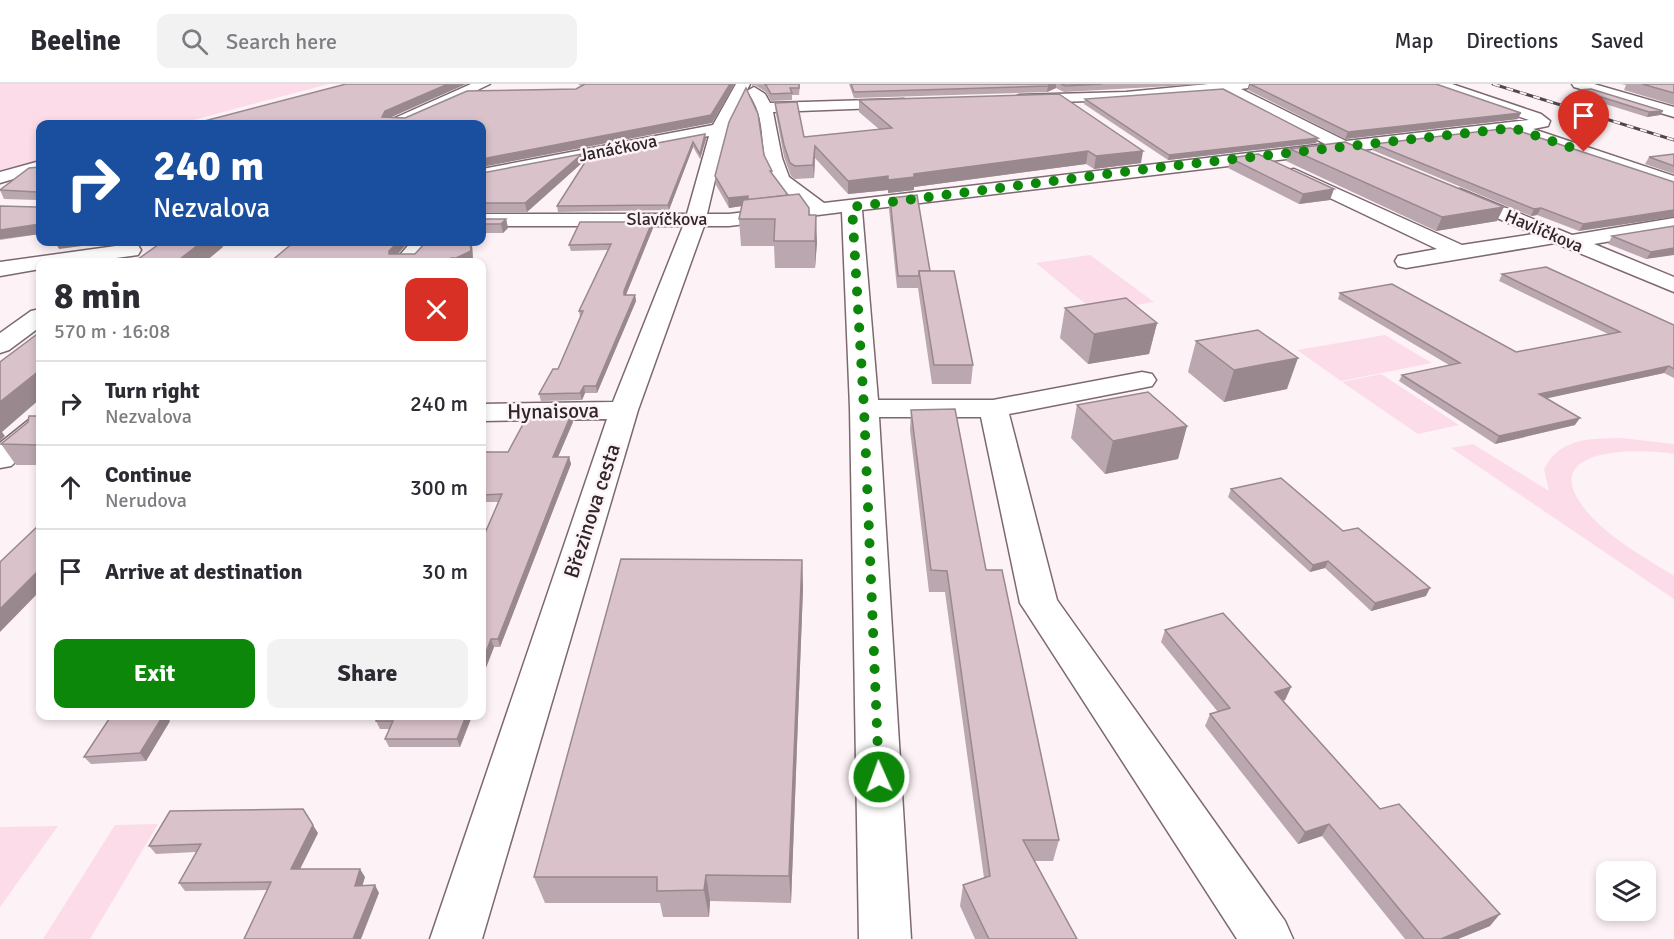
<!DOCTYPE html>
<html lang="en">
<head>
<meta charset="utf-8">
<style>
  :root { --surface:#fff; --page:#f2f2f3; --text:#2b2b33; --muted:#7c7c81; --line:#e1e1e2; --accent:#0d8709 }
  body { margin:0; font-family:Signika,sans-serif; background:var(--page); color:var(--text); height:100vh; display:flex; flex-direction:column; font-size:22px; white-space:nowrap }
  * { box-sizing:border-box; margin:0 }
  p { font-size:20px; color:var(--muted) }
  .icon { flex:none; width:33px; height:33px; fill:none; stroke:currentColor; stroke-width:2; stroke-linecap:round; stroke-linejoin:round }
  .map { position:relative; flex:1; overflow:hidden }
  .panel { position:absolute; left:36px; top:174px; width:450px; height:462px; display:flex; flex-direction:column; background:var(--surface); border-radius:12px; box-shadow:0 3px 9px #0003 }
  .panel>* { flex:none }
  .guide { position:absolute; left:36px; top:36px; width:450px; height:126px; border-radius:12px; box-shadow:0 3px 9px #0003; background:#1a4fa0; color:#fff; overflow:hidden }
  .controls { position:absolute; left:1596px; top:777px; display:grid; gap:12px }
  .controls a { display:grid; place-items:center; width:60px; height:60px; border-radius:12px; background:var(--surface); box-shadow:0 3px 9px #0003; font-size:30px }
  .pin { position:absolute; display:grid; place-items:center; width:51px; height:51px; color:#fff; margin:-62px -26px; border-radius:50% 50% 50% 0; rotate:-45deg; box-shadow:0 0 6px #0007 }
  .pin .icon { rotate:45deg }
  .me { position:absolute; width:66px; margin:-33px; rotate:358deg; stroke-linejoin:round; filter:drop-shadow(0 0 4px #0008) }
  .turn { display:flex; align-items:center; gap:21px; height:126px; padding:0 18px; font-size:27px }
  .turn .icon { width:78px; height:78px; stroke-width:2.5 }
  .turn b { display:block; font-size:42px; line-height:51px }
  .round { display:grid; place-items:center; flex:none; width:63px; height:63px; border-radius:12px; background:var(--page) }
  .summary { display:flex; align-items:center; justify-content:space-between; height:102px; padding:0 18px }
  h1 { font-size:36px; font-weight:800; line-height:45px }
  .action { display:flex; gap:12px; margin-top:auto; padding:12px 18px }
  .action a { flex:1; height:69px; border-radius:12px; background:var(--accent); color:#fff; font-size:24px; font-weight:800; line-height:69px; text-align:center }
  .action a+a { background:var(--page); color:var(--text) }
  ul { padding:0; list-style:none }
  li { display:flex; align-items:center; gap:18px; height:84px; padding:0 18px; border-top:2px solid var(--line) }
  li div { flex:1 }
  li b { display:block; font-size:22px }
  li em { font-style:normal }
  header { display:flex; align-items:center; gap:36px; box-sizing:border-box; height:84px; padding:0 30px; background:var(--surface); border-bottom:2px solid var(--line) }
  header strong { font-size:28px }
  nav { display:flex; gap:33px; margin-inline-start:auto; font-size:21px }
  .search { width:420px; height:54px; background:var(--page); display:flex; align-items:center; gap:15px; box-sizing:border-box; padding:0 21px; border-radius:12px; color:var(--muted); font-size:22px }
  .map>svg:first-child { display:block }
  .green { fill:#fcdce8 }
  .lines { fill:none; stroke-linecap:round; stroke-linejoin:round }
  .minor-casing { stroke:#7d6870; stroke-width:3 }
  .minor { fill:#fff; fill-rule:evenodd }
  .rail-casing { stroke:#50474b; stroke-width:3 }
  .rail { stroke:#fdf3f7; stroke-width:2; stroke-dasharray:7; stroke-linecap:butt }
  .wall { fill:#bba7af }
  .shaded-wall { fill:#99888e }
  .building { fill:#dac2cb; stroke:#99888e; stroke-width:1.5 }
  .route { stroke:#0d8709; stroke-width:10; stroke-dasharray:0 18 }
  .labels { text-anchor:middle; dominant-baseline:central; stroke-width:5; stroke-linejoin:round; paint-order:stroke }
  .far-street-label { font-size:18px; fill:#2f262a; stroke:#fdf3f7 }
  .street-label { font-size:21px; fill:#2f262a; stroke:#fdf3f7 }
</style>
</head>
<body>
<header>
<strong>Beeline</strong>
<div class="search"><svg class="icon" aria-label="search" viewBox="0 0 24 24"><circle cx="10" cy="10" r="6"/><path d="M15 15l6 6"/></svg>Search here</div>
<nav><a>Map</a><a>Directions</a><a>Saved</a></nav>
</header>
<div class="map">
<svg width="1674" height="855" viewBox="0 0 1674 855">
  <rect width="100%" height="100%" fill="#fdf3f7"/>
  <g class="green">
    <path d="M0 0H329L178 40H40V78L0 89Z"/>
    <path d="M1090 171 1154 218 1095 228 1036 179Z"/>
    <path d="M1385 251 1432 279 1341 297 1297 266Z"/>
    <path d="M1381 290 1459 341 1418 350 1342 298Z"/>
    <path d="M1622 354 1674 360V370C1631 363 1529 365 1591 432 1614 457 1646 474 1674 492V515L1451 364 1473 360 1549 407 1544 385C1561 353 1589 355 1622 354Z"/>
    <path d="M158 740 90 855H43L115 741Z"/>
    <path d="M58 742 0 823V743Z"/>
  </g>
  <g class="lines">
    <g class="minor-casing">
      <g id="minor">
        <path d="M471 0H490L406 40H386L388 37Z"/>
        <path d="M736 0H750L727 45 707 130H729L802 121C742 82 778 49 747 7L754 3 765 10 770 19 904 15 911 19 904 23 773 28 782 74 789 93 824 119 1325 60 1222 7 1126 16 1019 19 1012 15 1019 11 1126 8 1208 0H1249L1248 4 1241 5 1346 57 1529 36 1433 3 1431 0H1452L1541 30 1550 37 1548 42 1533 45 1674 92V104L1510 48 862 126 878 316H993L1142 288 1152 290 1156 296 1152 302 1142 304 1009 330 1057 516 1285 837 1293 855H1237L1026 528 1020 519 981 333H879L911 855H859L850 324 842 128 729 142H704L638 326 482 855H430L607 335 482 337V320L613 318 683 142H482V130H687L709 52 482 95V85L713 41Z"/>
        <path d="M1572 0H1594L1674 23V33L1574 3Z"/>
        <path d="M40 77V87L0 99V88Z"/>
        <path d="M1294 85 1462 161 1534 150 1453 115 1451 111 1453 107 1460 105 1572 151 1674 134V146L1594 160 1674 193V208L1555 159 1406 184 1398 182 1395 177 1398 172 1437 165 1288 94 1285 90 1288 86Z"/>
        <path d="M411 158H433L416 178H394Z"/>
        <path d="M130 160 138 161 141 166 138 171 87 178H40V185L0 192V178Z"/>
        <path d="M40 225V243L9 266 0 269V249L31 227Z"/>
        <path d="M40 332V356L11 382 0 384V359L30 335Z"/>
      </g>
    </g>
    <use href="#minor" class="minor"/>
    <g class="rail-casing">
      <path id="rail" d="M1493 0 1674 56"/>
    </g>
    <use href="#rail" class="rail"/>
  </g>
  <g class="wall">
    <path d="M346 0H466L391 33 405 34 576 5 581 2 578 0H491H735L712 39 193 40Z"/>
    <path d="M752 0H800L799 11H792V16L771 17 766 8 755 1 752 2Z"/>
    <path d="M849 0H1207L1064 8 1056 4 1047 8 854 14Z"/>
    <path d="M1250 0 1518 35 1345 55 1248 6Z"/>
    <path d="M1621 0H1674V21L1624 6 1626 1Z"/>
    <path d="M1579 6 1660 31 1647 33 1576 11Z"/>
    <path d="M1085 15 1318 54 1316 59 1168 76 1084 20Z"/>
    <path d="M859 16 1141 79 1094 85 1086 80 914 103V106L888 109V106L848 110 815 74 814 94 795 95 791 92 784 73 776 30 775 19 804 53 880 46 859 28Z"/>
    <path d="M706 55 700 75 693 63 669 126 558 128 557 122 589 72Z"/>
    <path d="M1374 60 1674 98 1579 147 1537 131 1531 132 1372 66Z"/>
    <path d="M1290 65 1497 137 1436 147 1286 77Z"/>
    <path d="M1674 70V90L1645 80 1649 73Z"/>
    <path d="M764 71 772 87V89L788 111 809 124 810 131 817 158 815 184H775L774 162H741L739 135 742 122 729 124 716 101 715 92Z"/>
    <path d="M1230 74 1330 116 1299 120 1228 84Z"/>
    <path d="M583 78 527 128H482V89Z"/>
    <path d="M40 83V150L0 156V122L37 123V116L4 115 0 106Z"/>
    <path d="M890 114 930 187 973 281 971 300H932L918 204H897L889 125Z"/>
    <path d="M482 135H506L508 144 503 149H482Z"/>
    <path d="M1674 142 1646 175 1608 160 1612 152Z"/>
    <path d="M653 144 626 211H635L636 217 597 309H585L582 316 541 317 539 310 558 285 580 233 579 227 608 166 571 167 569 161Z"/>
    <path d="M294 158H408L398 170H415L426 158H473L472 161 473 176 469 178H270Z"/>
    <path d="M1502 190 1674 241V294L1664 289 1546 314 1575 341 1495 360 1399 297 1402 291 1449 281 1338 215 1340 209 1516 268 1608 250 1499 197Z"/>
    <path d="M1065 224 1157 239 1149 270 1088 280 1060 254Z"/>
    <path d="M1196 257 1287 305 1224 318 1188 288Z"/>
    <path d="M1077 321 1187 342 1178 375 1105 390 1071 354Z"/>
    <path d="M911 326 986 486 1059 756 1053 777H1035L1077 855H975L960 822 963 801 984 794 945 508H929L910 346Z"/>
    <path d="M40 332V381H16L1 360Z"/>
    <path d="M573 338 558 373H569L571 380 500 563H494L482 594 499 418H482V368H508Z"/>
    <path d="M1231 405 1343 447 1426 512 1371 527 1325 484 1310 488 1228 413Z"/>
    <path d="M802 476 803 504 791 819 710 817 709 833H663L660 819H545L534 793Z"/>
    <path d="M1165 546 1291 603 1285 616 1283 617 1380 725 1490 842 1458 855H1405L1322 752 1298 760 1205 642 1210 630 1218 628 1161 558Z"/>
    <path d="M472 632 460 663H389L385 655 390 645H380L376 637Z"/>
    <path d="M170 637 146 677 91 680 84 673Z"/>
    <path d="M318 749 300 785 365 793 362 802 379 809 267 806 185 807 179 799 196 768 156 770 149 762Z"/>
  </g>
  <g class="shaded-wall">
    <path d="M448 0H466L387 35 382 33 385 27Z"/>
    <path d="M730 0H735L712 39 482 83V75Z"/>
    <path d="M1053 0H1056V4L1047 8 1048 2Z"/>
    <path d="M1663 27 1660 31 1647 33 1649 28Z"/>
    <path d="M1521 29 1518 35 1345 55 1348 48Z"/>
    <path d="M705 50 706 55 700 75V70Z"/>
    <path d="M1318 54 1316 59 1168 76 1169 71Z"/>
    <path d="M693 58V63L669 126 668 121Z"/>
    <path d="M815 62V74L814 94 813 81Z"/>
    <path d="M1088 67 1086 80 914 103V106L888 109V96L914 90Z"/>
    <path d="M1143 67 1141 79 1094 85 1096 72Z"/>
    <path d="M582 70 583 78 527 128 525 119Z"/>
    <path d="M888 92V106L848 110V97Z"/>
    <path d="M1334 105 1330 116 1299 120 1303 110Z"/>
    <path d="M748 112V121L729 124 728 114Z"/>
    <path d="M1504 123 1497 137 1436 147 1442 133Z"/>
    <path d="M1541 124 1537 131 1531 132 1534 125Z"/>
    <path d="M1674 126V133L1579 147 1583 140Z"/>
    <path d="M816 131 817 158 815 184V157Z"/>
    <path d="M506 135 508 144 503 149 501 140Z"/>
    <path d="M652 138 653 144 625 213 624 211V207Z"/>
    <path d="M40 140V150L0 155V146Z"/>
    <path d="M55 158H113L59 165Z"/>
    <path d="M202 158H221L223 163 205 178H176Z"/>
    <path d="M398 158H408L392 177 389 170V167Z"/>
    <path d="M470 158H474L472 161 473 176 469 178H458L456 174Z"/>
    <path d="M1674 164V171L1646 175 1651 168Z"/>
    <path d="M635 211 636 217 597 309 596 302Z"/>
    <path d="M1157 239 1149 270 1088 280 1094 250Z"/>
    <path d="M1298 274 1287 305 1224 318 1234 286Z"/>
    <path d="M1669 282 1664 289 1535 317 1539 310Z"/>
    <path d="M40 286V315L2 348 5 352 0 357V318Z"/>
    <path d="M584 302 585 309 582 316 580 309Z"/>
    <path d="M571 331 573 338 555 380 553 373Z"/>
    <path d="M1580 334 1575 341 1495 360 1499 352Z"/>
    <path d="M1187 342 1178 375 1105 390 1113 357Z"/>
    <path d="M569 373 571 380 500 563 498 555Z"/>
    <path d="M802 476 803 504 791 819 789 792Z"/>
    <path d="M1328 477 1325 484 1310 488 1313 481Z"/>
    <path d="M40 485V507L0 548V525Z"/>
    <path d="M1430 504 1426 512 1371 527 1375 519Z"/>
    <path d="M491 555 494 563 482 594V579Z"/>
    <path d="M1291 603 1285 616 1269 621 1275 608Z"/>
    <path d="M163 632H166L170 637 146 677 140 669Z"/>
    <path d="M466 632H472L460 663 457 655Z"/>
    <path d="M303 725 318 749 296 793 291 785Z"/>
    <path d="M1329 740 1322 752 1298 760 1305 748Z"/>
    <path d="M360 785 365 793 360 809 355 802Z"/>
    <path d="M706 791 710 817 709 833 704 806Z"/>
    <path d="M375 801 379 809 361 855H353Z"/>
    <path d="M1500 830 1490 842 1458 855H1441Z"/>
  </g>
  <g class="building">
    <path d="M346 0H448L385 27 382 33 405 34 467 7 576 5 585 0H730L711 31 482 75V40H193Z"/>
    <path d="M764 0H799V4H790L792 9 771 10 766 1Z"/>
    <path d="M851 0H1053L1048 2 854 8Z"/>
    <path d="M1061 0H1102L1065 2Z"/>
    <path d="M1250 0H1436L1521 29 1348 48Z"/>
    <path d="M1642 0H1674V9Z"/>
    <path d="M746 4 758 30 764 71 772 87H770L788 111 748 116V112L728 114 715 92 729 38Z"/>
    <path d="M1223 5 1318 54 1169 71 1085 15Z"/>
    <path d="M1591 5 1663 27 1649 28 1579 6Z"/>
    <path d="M1059 10 1143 67 1096 72 1088 67 914 90V93L888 96V92L848 97 815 62 813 81 795 82 790 79 784 61 775 19 797 18 804 53 892 44 859 16Z"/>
    <path d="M1510 44 1674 98V126L1583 140 1541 124 1534 125 1374 60Z"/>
    <path d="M705 50 700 70 693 58 668 121 557 122 589 72Z"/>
    <path d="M1345 58 1504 123 1442 133 1290 65Z"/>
    <path d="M582 70 525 119H482V89Z"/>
    <path d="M1258 70 1334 105 1303 110 1230 74Z"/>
    <path d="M1674 70V82L1649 73Z"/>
    <path d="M40 83V140L0 146V122L37 123V108L0 106 29 84Z"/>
    <path d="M799 110 809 124V131H816L815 157H774L775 135H739L743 116Z"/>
    <path d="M917 111 930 187H919V192H898L890 114Z"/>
    <path d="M482 135H506L501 140H482Z"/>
    <path d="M580 138H652L624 207V211H635L596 302H584L580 309 539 310 553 285H558L583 227H579L611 160 569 161Z"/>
    <path d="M1674 142V164L1651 168 1612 152Z"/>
    <path d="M162 158H202L176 178H134Z"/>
    <path d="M294 158H398L389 167V170H415L426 158H470L471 167 456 174H451L448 178H270Z"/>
    <path d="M1546 183 1674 241V285L1669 282 1539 310 1580 334 1499 352 1402 291 1460 279 1340 209 1392 200 1516 268 1620 248 1502 190Z"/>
    <path d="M919 187H954L973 281H934Z"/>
    <path d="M1126 214 1157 239 1094 250 1065 224Z"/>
    <path d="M1258 246 1298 274 1234 286 1196 257Z"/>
    <path d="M40 248V286L0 318V278Z"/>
    <path d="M1148 308 1187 342 1113 357 1077 321Z"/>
    <path d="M955 325 986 486H1002L1059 756H1023L1077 855H989L963 801 990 792 947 487 931 486 911 326Z"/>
    <path d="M528 331H571L553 373H569L498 555H491L482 579V456L502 410 482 411V368H508Z"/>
    <path d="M29 332H40V361L1 360 28 338Z"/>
    <path d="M1281 394 1343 447 1358 444 1430 504 1375 519 1328 477 1313 481 1231 405Z"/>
    <path d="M40 440V485L0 525V478Z"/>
    <path d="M621 475 802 476 789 792 706 791 704 806 657 807V793H534Z"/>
    <path d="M1223 529 1291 603 1275 608 1380 725 1399 720 1500 830 1441 855H1424L1329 740 1305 748 1210 630 1230 624 1165 546Z"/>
    <path d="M111 632H163L140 669 84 673Z"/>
    <path d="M378 632H466L457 655H385L393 637H376Z"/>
    <path d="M303 725 313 741 291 785H360L355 802 375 801 353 855H244L271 798 179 799 201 760 149 762 170 727Z"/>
  </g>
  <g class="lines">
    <path class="route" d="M879 693 864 324 852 123 1162 83 1513 44 1584 68"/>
  </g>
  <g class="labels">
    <g class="far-street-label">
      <text transform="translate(618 64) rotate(-11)">Janáčkova</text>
      <text x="667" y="135">Slavíčkova</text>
      <text transform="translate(1544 147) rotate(23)">Havlíčkova</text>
    </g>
    <g class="street-label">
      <text transform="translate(553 327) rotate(-1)">Hynaisova</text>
      <text transform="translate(592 427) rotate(-72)">Březinova cesta</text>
    </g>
  </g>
</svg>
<div class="controls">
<a><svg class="icon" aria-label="layers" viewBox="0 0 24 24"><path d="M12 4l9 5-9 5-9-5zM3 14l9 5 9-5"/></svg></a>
</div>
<div class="pin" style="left:1584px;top:68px;background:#d93025"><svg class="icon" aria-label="arrive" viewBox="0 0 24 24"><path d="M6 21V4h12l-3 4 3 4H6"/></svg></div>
<svg class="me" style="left:879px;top:693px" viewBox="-20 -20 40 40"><circle r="17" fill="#0d8709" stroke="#fff" stroke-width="3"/><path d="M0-11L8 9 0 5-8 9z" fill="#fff"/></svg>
<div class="guide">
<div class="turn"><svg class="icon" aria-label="right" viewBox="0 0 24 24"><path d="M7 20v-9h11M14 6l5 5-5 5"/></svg><div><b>240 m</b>Nezvalova</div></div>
</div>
<section class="panel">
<div class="summary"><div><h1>8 min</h1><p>570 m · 16:08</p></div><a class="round" style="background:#d93025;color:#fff"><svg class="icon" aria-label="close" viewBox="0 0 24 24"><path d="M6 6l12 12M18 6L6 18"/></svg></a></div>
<ul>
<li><svg class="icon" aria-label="right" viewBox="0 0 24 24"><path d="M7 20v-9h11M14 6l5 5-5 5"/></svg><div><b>Turn right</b><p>Nezvalova</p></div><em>240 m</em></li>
<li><svg class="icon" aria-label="ahead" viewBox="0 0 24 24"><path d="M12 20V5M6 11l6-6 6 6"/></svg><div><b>Continue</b><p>Nerudova</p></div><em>300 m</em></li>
<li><svg class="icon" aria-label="arrive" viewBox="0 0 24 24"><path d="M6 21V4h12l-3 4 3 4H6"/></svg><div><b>Arrive at destination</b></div><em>30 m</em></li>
</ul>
<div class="action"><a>Exit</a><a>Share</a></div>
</section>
</div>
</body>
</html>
